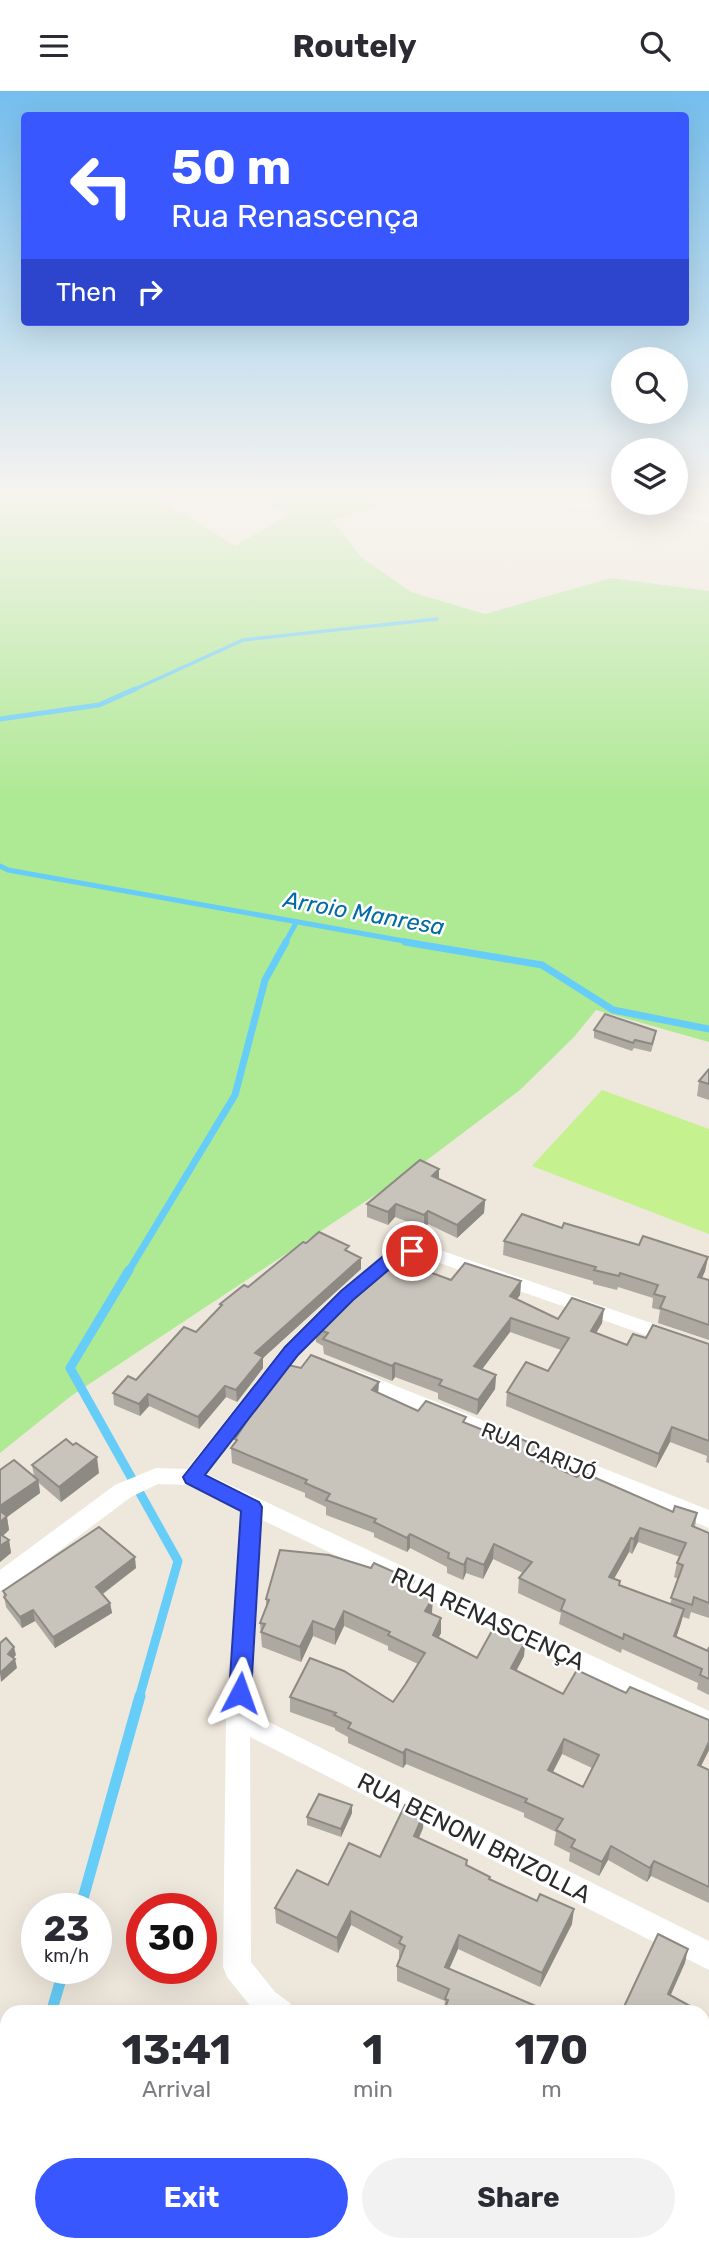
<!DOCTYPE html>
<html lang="en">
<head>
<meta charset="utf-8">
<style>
  :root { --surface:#fff; --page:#f2f2f3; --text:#2b2b33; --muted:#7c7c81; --accent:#3857ff }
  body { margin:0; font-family:Rubik,sans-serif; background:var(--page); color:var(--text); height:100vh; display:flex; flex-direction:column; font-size:26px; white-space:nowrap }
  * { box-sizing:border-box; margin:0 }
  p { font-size:23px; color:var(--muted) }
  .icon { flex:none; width:38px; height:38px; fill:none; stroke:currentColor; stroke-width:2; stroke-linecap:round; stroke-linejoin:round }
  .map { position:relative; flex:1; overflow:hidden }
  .drawer { position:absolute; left:0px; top:1914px; width:710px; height:247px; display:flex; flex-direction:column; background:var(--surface); border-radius:21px 21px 0 0; box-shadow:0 7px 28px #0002 }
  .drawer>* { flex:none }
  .guide { position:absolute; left:21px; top:21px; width:668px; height:214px; border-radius:7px; box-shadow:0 7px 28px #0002; background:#3857ff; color:#fff; overflow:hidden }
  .tools { position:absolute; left:611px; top:256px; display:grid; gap:14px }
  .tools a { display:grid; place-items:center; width:77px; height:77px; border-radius:50%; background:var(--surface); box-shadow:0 7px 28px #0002; font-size:35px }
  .speed { position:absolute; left:21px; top:1802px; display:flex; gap:14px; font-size:35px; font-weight:700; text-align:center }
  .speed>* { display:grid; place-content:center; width:91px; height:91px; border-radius:50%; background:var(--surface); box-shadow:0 7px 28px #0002; line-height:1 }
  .speed small { font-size:18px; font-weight:400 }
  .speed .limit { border:10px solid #d22; background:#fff; color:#111 }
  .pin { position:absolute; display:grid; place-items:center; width:60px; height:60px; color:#fff; margin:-30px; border:4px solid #fff; border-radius:50%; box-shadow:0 2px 7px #0007 }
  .me { position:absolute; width:77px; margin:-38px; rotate:4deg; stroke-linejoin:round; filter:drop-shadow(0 0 5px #0008) }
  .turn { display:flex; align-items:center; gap:24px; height:147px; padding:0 35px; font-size:32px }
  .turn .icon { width:91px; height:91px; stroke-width:2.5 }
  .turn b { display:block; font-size:49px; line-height:60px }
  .then { display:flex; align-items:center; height:66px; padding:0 35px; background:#0003; gap:14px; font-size:26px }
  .eta { display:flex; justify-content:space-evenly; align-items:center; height:119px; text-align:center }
  .eta b { font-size:42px; font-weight:700; line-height:49px }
  .action { display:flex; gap:14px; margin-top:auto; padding:14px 35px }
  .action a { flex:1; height:80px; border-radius:42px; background:var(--accent); color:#fff; font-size:28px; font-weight:700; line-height:80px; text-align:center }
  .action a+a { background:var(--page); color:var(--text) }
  header { display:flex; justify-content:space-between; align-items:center; height:91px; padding:0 35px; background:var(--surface); font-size:32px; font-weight:700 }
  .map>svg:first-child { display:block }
  .green { fill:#aee994 }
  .pitch { fill:#c5f18f }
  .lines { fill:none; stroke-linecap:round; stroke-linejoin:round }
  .stream-far4 { stroke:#66cdf8; stroke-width:3.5 }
  .stream-far3 { stroke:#66cdf8; stroke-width:5 }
  .stream-far2 { stroke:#66cdf8; stroke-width:7 }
  .stream-far1 { stroke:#66cdf8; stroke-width:9 }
  .stream { stroke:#66cdf8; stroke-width:11 }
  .street { fill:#fff; fill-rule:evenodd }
  .wall { fill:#ada9a1; fill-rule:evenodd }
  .shaded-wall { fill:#8d8983 }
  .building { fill:#c9c4bb; stroke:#8d8983; stroke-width:2; fill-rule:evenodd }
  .route { fill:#3857ff; stroke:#2439a6; stroke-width:2 }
  .labels { text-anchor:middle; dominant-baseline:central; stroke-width:5; stroke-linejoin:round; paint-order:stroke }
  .street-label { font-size:21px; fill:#2b2b2b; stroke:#fff }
  .water-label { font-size:23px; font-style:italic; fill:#026aa7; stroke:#fff }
  .near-street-label { font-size:24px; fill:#2b2b2b; stroke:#fff }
</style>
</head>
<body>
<header><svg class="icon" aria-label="menu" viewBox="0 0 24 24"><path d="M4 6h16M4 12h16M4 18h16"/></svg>Routely<svg class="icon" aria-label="search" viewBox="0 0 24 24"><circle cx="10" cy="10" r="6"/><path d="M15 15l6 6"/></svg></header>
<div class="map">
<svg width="709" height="2160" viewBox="0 0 709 2160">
  <rect width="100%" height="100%" fill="#eee7dc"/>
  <path class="green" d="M0 404H165L161 408 235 455 288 424 250 404H405L408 407 332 429 361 466 411 501 485 523 611 487 709 500V951L596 919 574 946 520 999 419 1075 71 1305 0 1362Z"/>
  <path class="pitch" d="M602 999 709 1038V1143L532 1075Z"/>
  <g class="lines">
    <path class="stream-far4" d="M131 600 243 549 437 528"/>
    <g class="stream-far3">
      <path d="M0 628 99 614 135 598"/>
      <path d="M0 775 8 779 415 852"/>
      <path d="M285 852 296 832"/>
    </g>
    <g class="stream-far2">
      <path d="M405 851 542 874 613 919 709 938"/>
      <path d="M128 1181 235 1004 265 889 286 851"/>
    </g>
    <path class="stream-far1" d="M129 1179 70 1277 178 1470 139 1607"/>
    <g class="stream">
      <path d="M80 1818 140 1605"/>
      <path d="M51 1922 64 1878"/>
      <path d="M48 2154 50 2160"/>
    </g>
    <g class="street">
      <path d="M483 404C558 404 635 413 709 425V431L657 422 520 411Z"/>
      <path d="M693 404 709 405V411L694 406Z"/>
      <path d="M412 1154 437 1158 709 1252V1266L428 1168 413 1166 400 1170 354 1209 298 1265 207 1383 709 1620V1643L262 1429 251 1622 709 1850V1879L250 1646 251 1871 275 1901 290 1912 294 1922H256L227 1886 223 1876 226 1628 241 1418 190 1394 158 1393 131 1406 8 1498 0 1500V1479L115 1394 156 1377 187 1378 284 1255 340 1199 386 1162Z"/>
      <path d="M358 1280 709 1419V1437L351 1292 348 1287 351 1282Z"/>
      <path d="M511 2154H543L544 2160H512Z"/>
      <path d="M606 2154H644L647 2160H609Z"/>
    </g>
  </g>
  <g class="wall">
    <path d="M594 939 655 947 651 961 634 957 632 960 594 947Z"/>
    <path d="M709 978V1009L697 1005 699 990Z"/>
    <path d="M439 1088 485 1109 484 1122 457 1147 428 1133 424 1137 395 1126 388 1134 367 1126V1113Z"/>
    <path d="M562 1137 639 1154 708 1166 705 1180 702 1187 709 1189V1249L658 1232 660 1219 652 1217 653 1207 618 1196 617 1199 593 1193V1190L503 1164 504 1150Z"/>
    <path d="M349 1161 361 1167V1178L263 1267V1277L237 1311 226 1306 199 1338 149 1315 140 1325 114 1314 113 1302 136 1289 196 1241 220 1216V1213L248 1196Z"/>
    <path d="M396 1183 451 1189 521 1190 520 1204 517 1208 558 1228 602 1232 596 1242 627 1254 646 1247 709 1253V1372L706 1371 707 1365 670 1351 656 1377 506 1315 507 1301 548 1280 561 1259 510 1241 482 1278 496 1284 495 1298 477 1324 438 1308V1302L395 1286 392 1290 324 1263 323 1255 316 1251 315 1237Z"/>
    <path d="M378 1302 418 1320 466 1332 538 1369 577 1386 673 1421 697 1422 695 1436 709 1442V1527L691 1521 689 1528 683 1526 676 1546 708 1560 709 1556V1604L697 1598 698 1592 622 1558 621 1562 559 1533 561 1522 518 1502 519 1487 523 1482 493 1468 483 1488 466 1482 463 1489 447 1482V1476L410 1457 407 1461 374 1446V1442L326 1424V1416L305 1406V1402L232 1372 231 1357 235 1352V1348L259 1312 258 1306ZM638 1451 680 1466 677 1472 674 1486 678 1488 670 1513 620 1494V1490L614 1488 629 1461 632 1463Z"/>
    <path d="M32 1374 99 1382 61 1411 39 1392 40 1402 7 1426 9 1439 3 1445 9 1449 11 1462 0 1471V1379L34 1385Z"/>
    <path d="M136 1477 103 1503 110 1512 112 1522 55 1557 35 1530 22 1537 6 1516 3 1500Z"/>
    <path d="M413 1499 432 1522 431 1523 441 1527V1542L438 1547 477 1567 525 1551 524 1565 516 1580 563 1603 709 1659 701 1675 709 1679V1812L651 1785 647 1791 608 1769 599 1785 569 1770 570 1762 554 1754 556 1741 524 1726V1722L406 1673 403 1677 348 1652V1646L335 1639V1637L290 1621V1606L393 1611 418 1573 388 1559V1555L344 1535 335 1554 313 1545 301 1571 262 1556 260 1532 266 1516V1508ZM562 1663 592 1677 583 1696 553 1681Z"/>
    <path d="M352 1714V1722L341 1746 307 1734V1726Z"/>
    <path d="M423 1737 419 1747 467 1769V1774L490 1786V1788L572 1833 540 1896 458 1858 449 1878 552 1922 444 1917 445 1910 397 1890V1875L400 1867 399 1866V1859L351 1834 338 1862 276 1832 275 1817 328 1794 380 1766Z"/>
    <path d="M704 1952 709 1954V2006L704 2003Z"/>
    <path d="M321 2154H339L331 2160H326Z"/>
    <path d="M339 2154H442L446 2160H343Z"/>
  </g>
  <g class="shaded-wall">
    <path d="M439 1078V1091L432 1085Z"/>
    <path d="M485 1109 484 1122 457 1147V1134Z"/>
    <path d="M396 1113 395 1126 388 1134V1121Z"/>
    <path d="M428 1120V1133L424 1137V1124Z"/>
    <path d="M708 1166 705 1180 696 1200 698 1186Z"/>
    <path d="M361 1167V1178L263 1267V1277L237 1311 236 1299 255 1262Z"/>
    <path d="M521 1190 520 1204 509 1219 510 1205Z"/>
    <path d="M604 1218 602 1232 589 1254 591 1240Z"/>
    <path d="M511 1227 510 1241 474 1289V1275Z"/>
    <path d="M395 1272V1286L392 1290V1275Z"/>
    <path d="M496 1284 495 1298 477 1324 478 1309Z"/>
    <path d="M379 1291 378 1306 372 1299Z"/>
    <path d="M225 1295 226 1306 199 1338 198 1326Z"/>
    <path d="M148 1303 149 1315 140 1325 139 1313Z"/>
    <path d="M672 1336 670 1351 656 1377 659 1363Z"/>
    <path d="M539 1356 537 1370 532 1366Z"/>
    <path d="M97 1366 99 1382 61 1411 59 1396Z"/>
    <path d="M38 1389 40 1402 7 1426 9 1439 0 1447V1415Z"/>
    <path d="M640 1437 638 1451 632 1463 634 1448Z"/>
    <path d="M410 1443V1457L407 1461V1447Z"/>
    <path d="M631 1447 629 1461 607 1500 609 1486Z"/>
    <path d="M9 1449 11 1462 0 1471V1455Z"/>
    <path d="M494 1453 493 1468 483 1488 484 1474Z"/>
    <path d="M135 1466 136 1477 98 1506 96 1496Z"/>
    <path d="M467 1467 466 1482 463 1489 464 1474Z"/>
    <path d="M433 1507 432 1522 424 1535 425 1520Z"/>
    <path d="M110 1512 112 1522 55 1557 53 1546Z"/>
    <path d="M684 1518 681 1532 672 1559 674 1545Z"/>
    <path d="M33 1519 35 1530 22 1537 20 1526Z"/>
    <path d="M344 1520V1535L335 1554V1539Z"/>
    <path d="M441 1527V1542L432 1559 433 1544Z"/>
    <path d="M313 1530V1545L301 1571 300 1556Z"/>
    <path d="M525 1551 524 1565 510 1592 511 1577Z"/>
    <path d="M14 1556 16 1564 10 1571 8 1563Z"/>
    <path d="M15 1568 17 1577 1 1591 0 1582Z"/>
    <path d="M564 1648 562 1663 546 1694 548 1679Z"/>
    <path d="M709 1651V1659L694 1689 698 1674Z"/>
    <path d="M406 1658V1673L403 1677V1662Z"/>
    <path d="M352 1714V1722L341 1746V1738Z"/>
    <path d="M424 1722 423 1737 413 1760 414 1745Z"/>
    <path d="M611 1755 608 1769 599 1785 602 1771Z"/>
    <path d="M654 1770 651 1785 647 1791 650 1777Z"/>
    <path d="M574 1818 572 1833 540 1896 542 1882Z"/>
    <path d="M351 1820V1834L338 1862 337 1847Z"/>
    <path d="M459 1844 458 1858 444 1890 445 1876Z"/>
    <path d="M688 1858 685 1872 665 1917 668 1903Z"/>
    <path d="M315 2154H319L317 2160H313Z"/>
    <path d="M327 2154H339L331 2160H327Z"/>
  </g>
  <g class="building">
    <path d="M605 923 656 940 652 953 635 949 633 952 594 939Z"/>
    <path d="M709 978V993L699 990Z"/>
    <path d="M420 1069 439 1078 432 1085 485 1109 457 1134 428 1120 424 1124 396 1113 388 1121 367 1113Z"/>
    <path d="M522 1123 562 1137 564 1132 639 1154 643 1145 708 1166 698 1186 709 1189V1234L660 1217 665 1206 654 1203 658 1194 620 1182 619 1185 594 1179 596 1176 504 1150Z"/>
    <path d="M319 1141 349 1155 345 1159 361 1167 255 1262 263 1266 236 1299 225 1295 198 1326 148 1303 139 1313 113 1302 128 1285 136 1289 184 1236 196 1241 222 1214 220 1213 244 1194 248 1196 303 1151 306 1152Z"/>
    <path d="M465 1172 521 1190 510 1205 558 1228 572 1207 604 1218 591 1240 627 1254 633 1243 646 1247 653 1234 709 1253V1350L672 1336 659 1363 507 1301 526 1271 548 1280 569 1247 511 1227 474 1275 496 1284 478 1309 439 1294 442 1289 395 1272 392 1275 323 1248 328 1242 315 1237 382 1175 396 1183 408 1173 451 1189Z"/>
    <path d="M311 1264 379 1291 372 1299 418 1320 426 1310 466 1326 463 1331 518 1353 521 1348 539 1356 532 1366 577 1386 582 1381 673 1421 675 1415 697 1422 692 1435 709 1442V1512L694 1506 692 1514 671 1507 683 1474 677 1472 686 1452 640 1437 634 1448 631 1447 609 1486 620 1490 619 1494 684 1518 674 1545 708 1560 709 1556V1588L700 1584 702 1578 624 1543 623 1548 561 1519 565 1509 519 1487 532 1471 494 1453 484 1474 467 1467 464 1474 448 1467 449 1462 410 1443 407 1447 374 1431 376 1428 326 1409 330 1403 305 1392 307 1389 231 1357 237 1349 235 1348 262 1307 258 1306 284 1273 301 1277Z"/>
    <path d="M66 1348 73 1354 76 1352 97 1366 59 1396 32 1374Z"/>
    <path d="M14 1369 38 1389 0 1415V1379Z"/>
    <path d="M0 1420 7 1425 0 1431Z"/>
    <path d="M99 1436 135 1466 96 1496 110 1512 53 1546 33 1519 20 1526 4 1506 6 1504 3 1500Z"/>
    <path d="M0 1443 9 1449 0 1455Z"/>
    <path d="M280 1459 329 1464 371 1477 374 1472 414 1490 409 1497 433 1507 425 1520 441 1527 433 1544 477 1567 494 1536 525 1551 511 1577 563 1603 577 1579 626 1602 630 1596 709 1629V1651L698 1674 709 1679V1796L654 1770 650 1777 611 1755 602 1771 571 1756 575 1749 556 1739 563 1728 525 1711 527 1708 406 1658 403 1662 348 1637 351 1632 334 1624 336 1622 290 1606 310 1567 344 1580 393 1611 405 1594 425 1562 388 1544 390 1541 344 1520 335 1539 313 1530 300 1556 261 1541 265 1533 260 1532 269 1509 266 1508ZM564 1648 599 1664 583 1696 548 1679Z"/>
    <path d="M6 1547 14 1556 8 1563 15 1568 0 1582V1552Z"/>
    <path d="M319 1703 352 1714 341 1738 307 1726Z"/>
    <path d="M405 1714 424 1722 414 1745 467 1769 466 1774 490 1786 489 1788 537 1810 540 1803 574 1818 542 1882 459 1844 445 1876 552 1922H443L448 1909 445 1908 449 1898 397 1875 405 1855 399 1852 402 1846 351 1820 337 1847 275 1817 297 1779 328 1794 349 1752 380 1766Z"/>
    <path d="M658 1843 688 1858 668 1903 690 1915 687 1922H625L622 1920Z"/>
    <rect x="140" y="1915" width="20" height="7"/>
    <path d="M704 1952 709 1954V1991L704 1988Z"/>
    <path d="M258 2154H315L313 2160H256Z"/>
    <path d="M348 2154H442L446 2160H351Z"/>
  </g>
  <linearGradient id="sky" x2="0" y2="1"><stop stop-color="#74beee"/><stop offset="0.57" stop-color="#f7f4ef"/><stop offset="1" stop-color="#f7f4ef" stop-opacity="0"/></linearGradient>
  <rect width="709" height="706" fill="url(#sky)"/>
  <path class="route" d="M412 1154 418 1156 420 1160 418 1163 399 1170 353 1209 298 1264 205 1384 259 1411 262 1416 251 1602 248 1608 240 1611 232 1608 229 1602 241 1420 186 1392 183 1386 285 1256 341 1200 387 1162Z"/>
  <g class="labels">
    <g class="street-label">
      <text transform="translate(539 1360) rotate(22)">RUA CARIJÓ</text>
    </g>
    <g class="water-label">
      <text transform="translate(364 822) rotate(10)">Arroio Manresa</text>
    </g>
    <g class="near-street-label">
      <text transform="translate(488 1528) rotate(25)">RUA RENASCENÇA</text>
      <text transform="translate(474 1747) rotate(27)">RUA BENONI BRIZOLLA</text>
    </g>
  </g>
</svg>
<div class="tools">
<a><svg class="icon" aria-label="search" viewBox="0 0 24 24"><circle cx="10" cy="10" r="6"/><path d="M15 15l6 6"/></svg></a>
<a><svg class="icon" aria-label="layers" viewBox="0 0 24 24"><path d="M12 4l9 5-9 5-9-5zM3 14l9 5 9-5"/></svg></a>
</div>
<div class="speed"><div>23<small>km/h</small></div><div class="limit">30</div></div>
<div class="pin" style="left:412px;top:1160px;background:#d93025"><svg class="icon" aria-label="arrive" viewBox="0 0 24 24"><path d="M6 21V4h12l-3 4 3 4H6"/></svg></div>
<svg class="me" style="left:240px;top:1602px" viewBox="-20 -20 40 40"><path d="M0-17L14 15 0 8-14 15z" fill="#3857ff" stroke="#fff" stroke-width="4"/></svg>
<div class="guide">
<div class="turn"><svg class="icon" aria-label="left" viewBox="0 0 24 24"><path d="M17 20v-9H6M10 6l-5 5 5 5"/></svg><div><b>50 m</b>Rua Renascença</div></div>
<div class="then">Then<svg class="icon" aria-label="right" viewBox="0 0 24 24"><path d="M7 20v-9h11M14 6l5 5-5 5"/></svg></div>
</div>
<section class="drawer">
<div class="eta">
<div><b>13:41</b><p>Arrival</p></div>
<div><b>1</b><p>min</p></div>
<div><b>170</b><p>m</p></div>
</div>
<div class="action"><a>Exit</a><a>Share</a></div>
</section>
</div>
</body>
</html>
